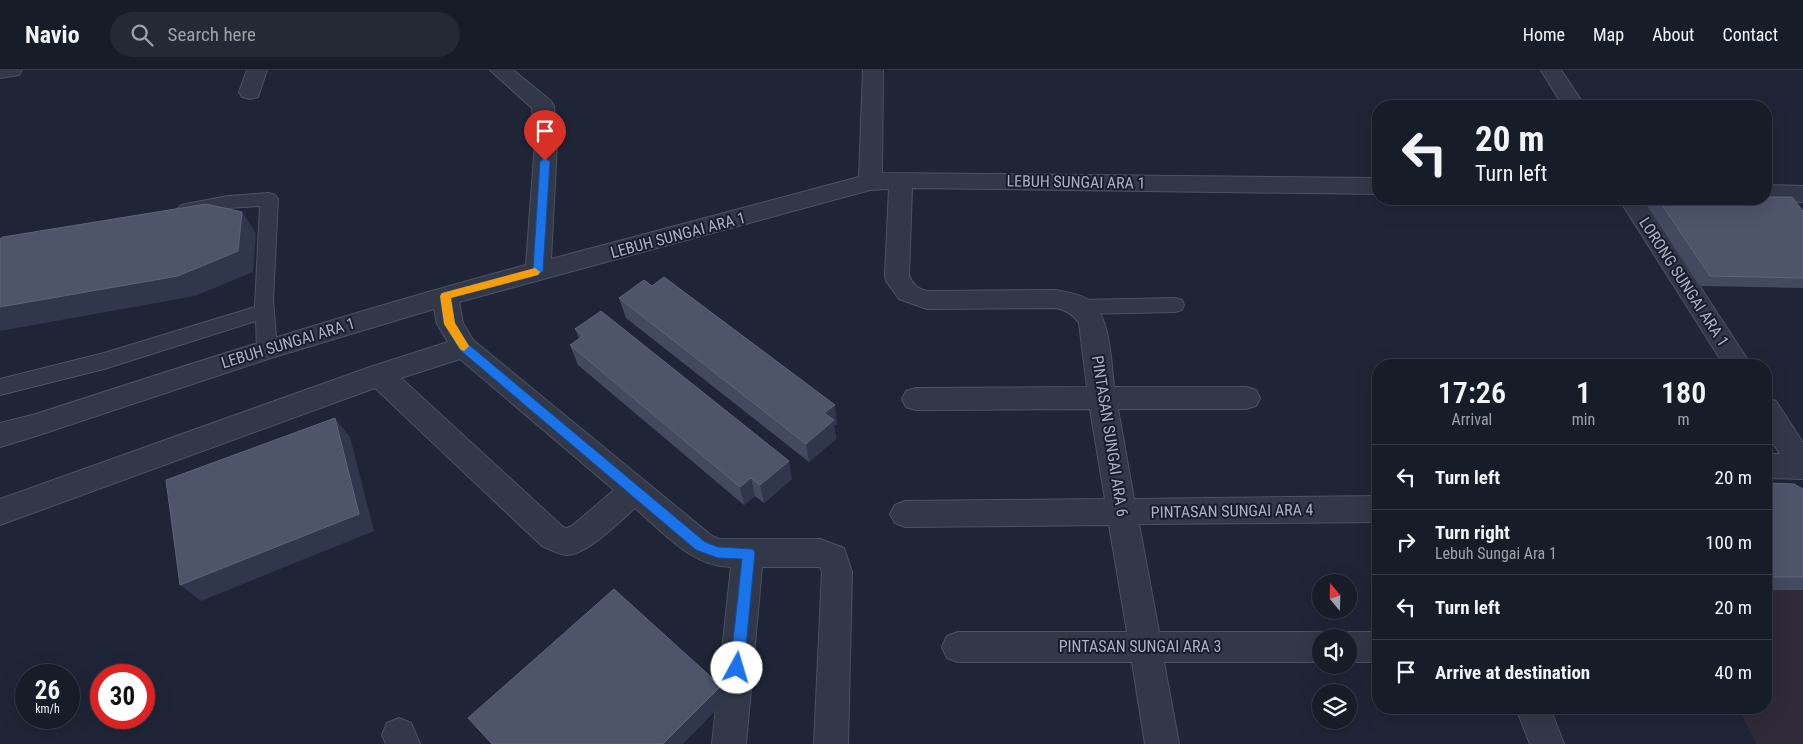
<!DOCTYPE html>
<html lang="en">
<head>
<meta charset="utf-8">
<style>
  :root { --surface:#171c29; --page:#242935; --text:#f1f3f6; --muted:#9ea1a8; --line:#363a46 }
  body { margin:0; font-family:"Roboto Condensed",sans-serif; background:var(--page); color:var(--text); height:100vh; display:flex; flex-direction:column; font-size:19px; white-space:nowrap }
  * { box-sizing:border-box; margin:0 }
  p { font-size:16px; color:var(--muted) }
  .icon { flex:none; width:28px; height:28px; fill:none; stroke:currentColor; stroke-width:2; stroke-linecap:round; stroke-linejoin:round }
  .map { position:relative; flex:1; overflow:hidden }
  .drawer { position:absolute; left:1372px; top:289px; width:400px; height:355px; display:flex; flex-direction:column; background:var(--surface); border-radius:20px; box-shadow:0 5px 20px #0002,0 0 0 1px var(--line) }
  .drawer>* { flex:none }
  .hud { position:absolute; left:1372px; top:30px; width:400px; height:105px; border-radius:20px; box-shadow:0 5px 20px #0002,0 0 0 1px var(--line); background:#171c29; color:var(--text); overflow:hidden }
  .needle { width:32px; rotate:341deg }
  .fabs { position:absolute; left:1312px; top:504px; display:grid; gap:10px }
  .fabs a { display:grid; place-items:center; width:45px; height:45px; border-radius:50%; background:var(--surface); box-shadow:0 5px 20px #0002,0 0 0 1px var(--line); font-size:25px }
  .speed { position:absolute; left:15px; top:594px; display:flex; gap:10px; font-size:25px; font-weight:700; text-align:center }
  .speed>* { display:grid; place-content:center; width:65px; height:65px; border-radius:50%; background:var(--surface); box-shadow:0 5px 20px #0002,0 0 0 1px var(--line); line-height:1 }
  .speed small { font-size:12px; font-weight:400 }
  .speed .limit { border:8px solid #d22; background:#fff; color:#111 }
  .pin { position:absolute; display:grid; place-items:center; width:42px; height:42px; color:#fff; margin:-51px -21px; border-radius:50% 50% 50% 0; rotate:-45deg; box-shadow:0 0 5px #0007 }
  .pin .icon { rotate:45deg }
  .me { position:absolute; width:55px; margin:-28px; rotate:6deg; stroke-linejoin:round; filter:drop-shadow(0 0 4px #0008) }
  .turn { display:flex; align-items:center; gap:18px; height:105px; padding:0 20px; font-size:22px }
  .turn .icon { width:65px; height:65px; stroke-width:2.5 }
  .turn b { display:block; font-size:35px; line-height:42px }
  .eta { display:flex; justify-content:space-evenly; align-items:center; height:85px; text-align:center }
  .eta b { font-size:30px; font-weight:600; line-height:35px }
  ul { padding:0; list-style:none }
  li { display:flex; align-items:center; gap:15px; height:65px; padding:0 20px; border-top:1px solid var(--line) }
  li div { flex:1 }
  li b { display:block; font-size:19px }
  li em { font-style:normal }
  header { display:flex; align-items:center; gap:30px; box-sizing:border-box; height:70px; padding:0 25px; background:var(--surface); border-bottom:1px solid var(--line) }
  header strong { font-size:24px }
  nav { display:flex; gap:28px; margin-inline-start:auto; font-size:18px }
  .search { width:350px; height:45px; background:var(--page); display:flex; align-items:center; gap:12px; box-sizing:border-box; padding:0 18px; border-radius:28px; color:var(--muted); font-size:19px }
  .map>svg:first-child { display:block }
  .medical { fill:#2f2a39 }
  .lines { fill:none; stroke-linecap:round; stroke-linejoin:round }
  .service-casing { stroke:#4d5263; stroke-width:2 }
  .minor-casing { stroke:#4d5263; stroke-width:2 }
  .service { fill:#323848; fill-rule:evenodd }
  .minor { fill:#323848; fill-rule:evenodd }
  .wall { fill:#434a60 }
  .shaded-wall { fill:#30364b }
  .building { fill:#4e556b; stroke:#5d6479 }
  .route { fill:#1a73e8; stroke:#114b97 }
  .slow { fill:#f59e0b }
  .labels { text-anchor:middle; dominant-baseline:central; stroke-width:4; stroke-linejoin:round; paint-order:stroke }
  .street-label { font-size:16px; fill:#acb2c5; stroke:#181d2c }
</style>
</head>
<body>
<header>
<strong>Navio</strong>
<div class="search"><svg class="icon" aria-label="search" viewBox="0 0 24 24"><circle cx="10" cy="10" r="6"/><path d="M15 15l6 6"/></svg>Search here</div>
<nav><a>Home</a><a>Map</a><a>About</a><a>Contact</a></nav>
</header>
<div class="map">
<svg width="1803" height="674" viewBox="0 0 1803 674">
  <rect width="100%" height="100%" fill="#1f2537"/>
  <path class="medical" d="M1766 520H1803V674H1756L1738 638H1766Z"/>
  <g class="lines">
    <g class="service-casing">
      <g id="service">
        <path d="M269 123 275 125 278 129 273 230 277 279 274 284 267 286 260 284 257 279 256 251 104 299 0 325V309L104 283 255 237 260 136 228 138 186 146 180 144 177 140 180 136 186 134 228 126Z"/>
        <path d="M1175 228 1182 230 1184 235 1182 240 1175 242 1082 244 1075 242 1073 237 1075 232 1082 230Z"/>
      </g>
    </g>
    <g class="minor-casing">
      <g id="minor">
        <path d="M0 0H22L19 5 0 8Z"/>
        <path d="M247 0H267L258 27 250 29 242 27 239 22Z"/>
        <path d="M490 0H513L551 31 554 36 557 73 551 189 859 107 863 0H883L882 103 1379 108V124L912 118 909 205C912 214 918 219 927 221L1056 220C1067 222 1080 224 1089 230 1111 246 1111 292 1114 317H1246L1256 320 1260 328 1256 336 1246 339H1118L1134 429 1379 426V452L1139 454 1159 562H1321L1333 568H1321V592H1164L1179 674H1145L1132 592H958L947 588 942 577 947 566 958 562H1127L1109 455 905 457 895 453 890 444 895 435 905 431 1105 429 1090 339 916 340 906 337 902 329 906 321 916 318 1087 317 1079 253C1073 244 1066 240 1056 238L927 239 899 229 886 211 885 205 889 119 870 120 459 232 463 253 473 270 712 466 719 469H820L844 478 852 502 848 674H814L822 502 820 497H762L746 674H712L731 497C692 497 663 462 635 438 620 451 588 484 568 485 561 486 549 479 542 476L375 318 0 455V429L370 297 448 272 437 254 434 239 271 288 36 366 0 377V353L36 344C199 291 361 239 526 195L535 73 532 38ZM460 289 614 420 572 456 567 458 563 457 401 308Z"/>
        <path d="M1541 0H1561L1585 36H1563Z"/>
        <path d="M1766 115 1803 116V132L1766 131 1758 129H1766Z"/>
        <path d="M1619 129H1643L1751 295H1724Z"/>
        <path d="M1766 328 1776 331 1803 373V409L1766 408V384H1780L1766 363Z"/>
        <path d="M1349 562H1379V592H1349V568H1337Z"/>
        <path d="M1516 638H1550L1564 674H1530Z"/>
        <path d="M399 648 411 653 420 674H386L382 665 387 653Z"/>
      </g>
    </g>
    <use href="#service" class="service"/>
    <use href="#minor" class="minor"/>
  </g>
  <g class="wall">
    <path d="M1652 129H1766L1803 141V218L1701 216 1647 135Z"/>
    <path d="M619 228 837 354 834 355 836 369 809 392 626 248Z"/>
    <path d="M575 259 792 409 764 433 755 426 744 435 578 295 570 275 579 268Z"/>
    <path d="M1766 413 1803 419V520H1766Z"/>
  </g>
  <g class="shaded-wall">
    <path d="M242 142 256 163 253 202 195 226 0 261V237Z"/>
    <path d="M835 335 837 354 834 355 836 369 809 392 806 374 824 343Z"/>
    <path d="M335 348 350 367 374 461 201 531 180 515Z"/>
    <path d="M789 391 792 409 764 433 760 415Z"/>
    <path d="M751 408 755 426 744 435 740 417Z"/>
    <path d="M721 616 726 630 683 674H663Z"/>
  </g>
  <g class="building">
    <path d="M1766 127H1792L1803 141V208L1710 206 1658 129H1766Z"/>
    <path d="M206 134 242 142 238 181 178 206 0 237V169L3 167Z"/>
    <path d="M664 207 835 335 824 343 834 350 806 374 619 228 644 210 652 216Z"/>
    <path d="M601 241 789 391 760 415 751 408 740 417 570 275 583 266 575 259Z"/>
    <path d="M335 348 359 444 180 515 166 410Z"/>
    <path d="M1766 413 1794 414 1803 419V507H1766Z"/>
    <path d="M614 519 721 616 663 674H492L468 648Z"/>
  </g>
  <path class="route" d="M545 88 550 91 543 201 538 205 451 228 455 253 468 274 705 472 718 477 753 479 755 483 744 598 742 602 737 604 732 602 730 598 742 489 718 488 696 480 460 280 444 254 440 226 442 223 533 199 540 91Z"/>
  <path class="slow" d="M535 198 540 202 538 205 451 228 455 253 469 276 464 281 460 279 444 254 440 226 442 223Z"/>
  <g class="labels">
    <g class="street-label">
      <text transform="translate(1076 112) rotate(1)">LEBUH SUNGAI ARA 1</text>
      <text transform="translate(678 165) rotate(-15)">LEBUH SUNGAI ARA 1</text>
      <text transform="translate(1684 212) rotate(57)">LORONG SUNGAI ARA 1</text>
      <text transform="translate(288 273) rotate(-17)">LEBUH SUNGAI ARA 1</text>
      <text transform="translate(1110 366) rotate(81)">PINTASAN SUNGAI ARA 6</text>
      <text transform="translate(1232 441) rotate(-1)">PINTASAN SUNGAI ARA 4</text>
      <text x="1140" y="576">PINTASAN SUNGAI ARA 3</text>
    </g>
  </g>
</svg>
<div class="fabs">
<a><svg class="needle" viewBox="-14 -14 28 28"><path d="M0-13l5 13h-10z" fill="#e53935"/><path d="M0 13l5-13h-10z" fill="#9ea1a8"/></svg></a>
<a><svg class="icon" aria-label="sound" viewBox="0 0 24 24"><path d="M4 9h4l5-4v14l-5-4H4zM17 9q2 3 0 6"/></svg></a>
<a><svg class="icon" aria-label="layers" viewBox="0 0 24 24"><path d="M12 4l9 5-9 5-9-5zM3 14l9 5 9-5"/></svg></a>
</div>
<div class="speed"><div>26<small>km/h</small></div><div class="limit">30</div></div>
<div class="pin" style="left:545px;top:91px;background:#d93025"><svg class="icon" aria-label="arrive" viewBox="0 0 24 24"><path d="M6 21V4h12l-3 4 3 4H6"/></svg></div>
<svg class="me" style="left:737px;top:598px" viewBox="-20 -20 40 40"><circle r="19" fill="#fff"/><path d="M0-13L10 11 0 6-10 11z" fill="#1a73e8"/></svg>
<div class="hud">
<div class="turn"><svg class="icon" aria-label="left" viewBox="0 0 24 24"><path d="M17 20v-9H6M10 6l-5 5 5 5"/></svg><div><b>20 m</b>Turn left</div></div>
</div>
<section class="drawer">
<div class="eta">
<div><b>17:26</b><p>Arrival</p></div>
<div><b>1</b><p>min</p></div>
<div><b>180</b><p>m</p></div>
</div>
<ul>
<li><svg class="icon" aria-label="left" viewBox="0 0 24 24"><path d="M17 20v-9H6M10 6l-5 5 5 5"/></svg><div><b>Turn left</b></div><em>20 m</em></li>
<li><svg class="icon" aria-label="right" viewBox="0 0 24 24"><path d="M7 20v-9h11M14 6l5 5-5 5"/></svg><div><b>Turn right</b><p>Lebuh Sungai Ara 1</p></div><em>100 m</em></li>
<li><svg class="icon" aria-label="left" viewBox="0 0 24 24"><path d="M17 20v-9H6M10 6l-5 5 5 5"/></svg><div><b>Turn left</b></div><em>20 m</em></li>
<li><svg class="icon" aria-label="arrive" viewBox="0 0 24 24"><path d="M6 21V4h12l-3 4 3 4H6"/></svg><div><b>Arrive at destination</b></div><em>40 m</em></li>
</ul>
</section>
</div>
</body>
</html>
